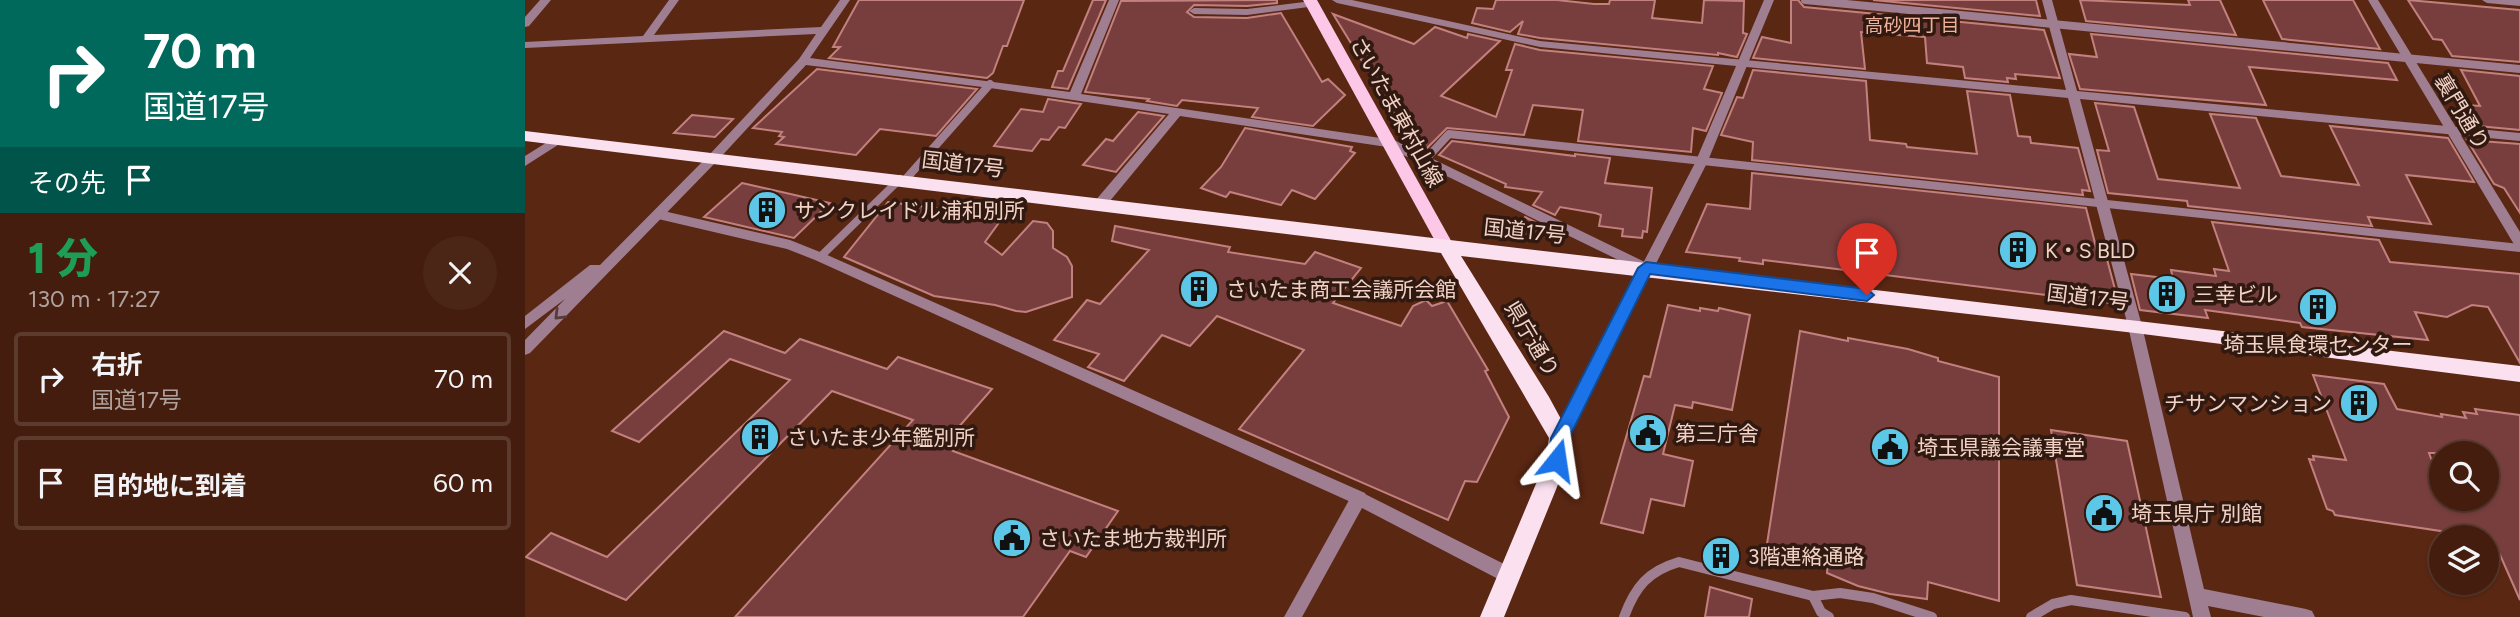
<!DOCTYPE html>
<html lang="ja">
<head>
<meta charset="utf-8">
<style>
  :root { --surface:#441d0e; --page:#4b2617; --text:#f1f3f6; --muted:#afa29e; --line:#5c3b2e }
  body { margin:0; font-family:Figtree,"Noto Sans JP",sans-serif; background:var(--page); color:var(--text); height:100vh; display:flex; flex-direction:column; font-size:26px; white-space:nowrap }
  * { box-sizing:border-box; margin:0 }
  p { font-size:23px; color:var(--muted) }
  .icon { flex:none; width:38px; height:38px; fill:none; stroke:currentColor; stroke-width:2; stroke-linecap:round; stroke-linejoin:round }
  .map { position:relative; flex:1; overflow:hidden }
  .side { display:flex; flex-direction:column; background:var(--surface); width:525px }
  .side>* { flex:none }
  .banner { background:#00695c; color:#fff; overflow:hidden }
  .controls { position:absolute; left:1904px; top:441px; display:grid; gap:14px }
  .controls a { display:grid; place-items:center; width:70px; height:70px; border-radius:50%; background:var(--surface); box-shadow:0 2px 5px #0004,0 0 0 2px var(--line); font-size:35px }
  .pin { position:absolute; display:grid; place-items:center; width:60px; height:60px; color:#fff; margin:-72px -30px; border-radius:50% 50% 50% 0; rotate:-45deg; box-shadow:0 0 7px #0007 }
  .pin .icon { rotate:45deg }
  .me { position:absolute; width:77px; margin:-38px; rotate:15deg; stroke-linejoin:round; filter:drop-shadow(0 0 5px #0008) }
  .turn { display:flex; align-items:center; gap:24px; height:147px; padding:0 28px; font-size:32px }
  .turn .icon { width:91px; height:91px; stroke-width:2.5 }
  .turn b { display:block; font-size:49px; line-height:60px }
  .then { display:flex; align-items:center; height:66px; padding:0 28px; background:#0003; gap:14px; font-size:26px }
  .round { display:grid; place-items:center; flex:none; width:74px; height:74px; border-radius:37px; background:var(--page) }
  .summary { display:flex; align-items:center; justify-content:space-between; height:119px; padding:0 28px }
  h1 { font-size:42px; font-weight:800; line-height:52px; color:#1e9e55 }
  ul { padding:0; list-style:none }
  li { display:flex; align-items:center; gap:21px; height:94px; margin:0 14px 10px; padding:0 14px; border:4px solid var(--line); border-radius:7px }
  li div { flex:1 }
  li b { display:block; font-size:26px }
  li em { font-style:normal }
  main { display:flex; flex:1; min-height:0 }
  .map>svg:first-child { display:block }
  .building { fill:#783e3e; stroke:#c2817f; stroke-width:2; fill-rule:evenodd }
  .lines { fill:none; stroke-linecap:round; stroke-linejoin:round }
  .service-far1 { stroke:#9f7e92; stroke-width:8 }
  .service { stroke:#9f7e92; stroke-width:10 }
  .minor { fill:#9f7e92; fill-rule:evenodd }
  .tertiary { fill:#9f7e92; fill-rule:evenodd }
  .primary { fill:#fdc7e8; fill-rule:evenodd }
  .trunk { fill:#fbe0f0; fill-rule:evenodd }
  .oneway { stroke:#573c3e }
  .route { fill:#1a73e8; stroke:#114b97; stroke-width:2 }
  .labels { text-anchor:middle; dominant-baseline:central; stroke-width:7; stroke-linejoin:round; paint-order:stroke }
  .far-neighbourhood-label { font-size:19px; fill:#efb199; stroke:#301910 }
  .street-label { font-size:21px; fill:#f3d2c6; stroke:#301910 }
  .poi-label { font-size:21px; fill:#f3d2c6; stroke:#301910; text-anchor:start }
</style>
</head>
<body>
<main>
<section class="side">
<div class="banner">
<div class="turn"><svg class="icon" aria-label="right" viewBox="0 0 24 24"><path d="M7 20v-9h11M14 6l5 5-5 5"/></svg><div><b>70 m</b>国道17号</div></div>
<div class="then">その先<svg class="icon" aria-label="arrive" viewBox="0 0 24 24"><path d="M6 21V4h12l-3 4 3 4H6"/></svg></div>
</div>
<div class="summary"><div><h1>1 分</h1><p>130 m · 17:27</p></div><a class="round"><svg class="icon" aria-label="close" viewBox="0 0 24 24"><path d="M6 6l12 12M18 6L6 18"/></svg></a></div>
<ul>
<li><svg class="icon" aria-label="right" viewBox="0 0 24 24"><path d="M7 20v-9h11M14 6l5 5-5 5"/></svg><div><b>右折</b><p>国道17号</p></div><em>70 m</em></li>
<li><svg class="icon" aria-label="arrive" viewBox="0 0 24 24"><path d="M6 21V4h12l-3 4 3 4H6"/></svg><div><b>目的地に到着</b></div><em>60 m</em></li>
</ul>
</section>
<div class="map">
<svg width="1995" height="617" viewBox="0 0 1995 617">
  <rect width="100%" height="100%" fill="#5a2713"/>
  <g class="building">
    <path d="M334 0H499L482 46H478L468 73 462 78 304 58 315 47H308Z"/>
    <path d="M568 0H581L543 89 527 87 533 71H538Z"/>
    <path d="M752 0V3L722 6 669 5 662 12 669 17 722 18 756 13 797 82 803 79 820 95 788 126 727 117 733 108 657 100 652 106 622 101 624 99 560 92 596 1Z"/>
    <path d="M971 0H1032L1069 4H1084L1085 0H1130L1127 18 1177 23 1179 0 1219 1 1218 33 1222 34 1212 57 1193 53V55L1015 38 993 34 998 21 985 32 947 23 952 8 968 9Z"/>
    <path d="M1266 0H1273L1279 7 1519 30 1535 78 1490 74 1491 79 1482 78 1483 82 1440 78 1438 67 1402 63 1400 37 1336 32 1340 69 1228 58 1237 37 1266 43Z"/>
    <path d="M1348 0H1511L1515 16Z"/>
    <path d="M1555 0 1665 5 1663 0H1695L1711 35 1561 21Z"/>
    <path d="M1738 0H1828L1855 49 1757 39Z"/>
    <path d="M1883 0 1995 10V62L1927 56 1917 40 1908 39Z"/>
    <path d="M808 14 889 44 910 27 942 38 943 34 975 41 916 96 971 117 987 70H981L990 44 1015 50 1188 66 1179 89 1197 93 1181 131 1168 128 1166 152 1053 141 1058 110 1008 105 999 135 922 128 901 149 888 144Z"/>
    <path d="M1566 34 1863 63 1872 80 1724 67 1741 105 1555 89 1544 54 1572 57Z"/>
    <path d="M292 69 452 89 411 136 355 129 331 155 251 144 259 137 254 136 257 132 228 128Z"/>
    <path d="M1228 70 1341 81 1345 140 1381 144 1382 147 1452 154 1442 91 1485 95 1493 136 1505 137 1506 143 1553 148 1565 191 1557 190 1558 195 1227 160 1228 142 1196 135 1212 97 1218 98Z"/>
    <path d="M1936 70 1995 76V130L1953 126 1940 105 1955 106Z"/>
    <path d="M523 99 556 104 540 128 534 127 524 140 516 139 507 151 469 146 496 109 518 112Z"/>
    <path d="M1570 103 1609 107 1633 179 1715 188 1685 114 1731 118 1756 176 1834 185 1805 126 1923 138 1949 182 1881 175 1906 224 1843 217 1847 226 1663 206 1662 201 1583 193 1572 150 1584 151Z"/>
    <path d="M613 112 639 116 591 172 558 165 581 139 588 141Z"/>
    <path d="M167 115 208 119 190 137 149 133Z"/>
    <path d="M720 128 827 147 825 151 830 153 790 199 767 190 756 205 705 192 701 197 676 188 696 167Z"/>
    <path d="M1942 140 1995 144V213L1979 188 1969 184Z"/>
    <path d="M927 141 1050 156V154L1085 158 1080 183 1127 188 1122 232 1118 231 1117 238 1097 236 1098 229 1074 226 1076 215 1070 213 1035 207 1030 215 1008 205 1017 192 980 187 981 184 914 155Z"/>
    <path d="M1227 173 1561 208 1572 251 1580 252 1594 304 1238 260V264L1214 261 1215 258 1161 252 1182 204 1225 209Z"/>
    <path d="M217 183 305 203 269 238 179 217Z"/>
    <path d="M363 202 478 217 460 242 477 255 508 221 522 223 528 231V248L542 257 547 266V297L501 312 491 311 470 305 409 296 319 257Z"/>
    <path d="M1000 217 1022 228 1016 236 990 233Z"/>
    <path d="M1687 222 1854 240 1865 262 1995 274V363L1963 307 1947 305 1922 317 1890 312 1903 340 1777 327 1775 323 1680 310 1683 318 1615 310 1606 274 1648 279 1646 270 1691 276 1689 269 1704 271Z"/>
    <path d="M590 226 705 247 703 252 780 264 790 252 836 268 808 303 876 326 888 306 901 300 907 306 922 301 963 370 960 371 984 417 952 482 940 481 923 520 714 429 779 350 692 316 665 346 637 335 599 381 563 367 574 354 529 340 562 300 575 304 624 250 587 241Z"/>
    <path d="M1143 305 1175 311V308L1193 311 1194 308 1225 315 1207 410 1168 402 1167 408 1150 405 1138 454 1168 461 1159 506 1126 499 1118 533 1076 523 1119 376 1125 377Z"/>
    <path d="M199 331 260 353 275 339 362 369 373 357 467 389 424 438 436 443 428 451 593 511 561 557 545 551 498 617H210L388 420 307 391 101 600 1 557 26 533 82 557 265 380 205 359 114 442 87 431Z"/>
    <path d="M1275 331 1323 341V338L1383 349 1413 358V361L1474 377V601L1403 582 1402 599 1365 594 1333 586 1302 573 1303 558 1242 544Z"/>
    <path d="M1788 375 1859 384 1872 409 1917 417 1916 414 1941 418 1938 412 1952 414 1950 409 1995 415V600L1968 539 1810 515 1808 511 1802 509 1784 459 1789 460 1788 456 1821 460ZM1904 453H1962V499H1916V485Z"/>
    <path d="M1526 430 1602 441 1636 597 1552 585Z"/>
    <path d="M1185 587 1227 599 1224 617H1180Z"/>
  </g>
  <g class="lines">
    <g class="service-far1">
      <path d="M1280 0 1995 69"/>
      <path d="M899 161 924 134 1995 248"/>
      <path d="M380 180 465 84"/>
      <path d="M295 257 375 179"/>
    </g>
    <g class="service">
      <path d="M1288 596 1296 612 1304 617"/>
      <path d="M1099 617C1110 587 1123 571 1154 562L1288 596 1315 593 1348 598 1407 617"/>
      <path d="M1506 617 1528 604 1546 600 1660 617"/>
    </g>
    <g class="minor">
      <path d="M15 0H26L4 26 0 27V17Z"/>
      <path d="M144 0H154L129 35 296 27 315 0H325L285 58 545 92 584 0H594L556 94 869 140 1126 265 1128 268 1126 271H1116L862 147 655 116 580 207 575 208 569 204 570 201 644 114 465 88 281 65 193 160H185L183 157 185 154 274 59 291 34 0 48V42L118 36Z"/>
      <path d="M807 0H827L1015 41 1541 90 1517 0H1527L1552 91 1995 133V141L1555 99 1617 326 1679 589 1781 609 1787 611 1790 617H1739L1683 606 1686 617H1668L1603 326 1543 98 1015 47 812 3Z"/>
      <path d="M787 1 792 4 791 6 722 15 669 14 664 11 669 8 722 9Z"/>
      <path d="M32 136 36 137 38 140 36 143 0 166V156Z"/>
      <path d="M134 210 265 240 300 254 840 493 842 498 840 503 834 505 828 503 290 260 262 249 129 218 128 215 129 212Z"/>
    </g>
    <g class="tertiary">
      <path d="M1239 0H1249L1182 163 1040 443 1035 444 1030 443 1027 438 1030 433 1170 163Z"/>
      <path d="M1843 0H1853L1995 232V248L1990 246Z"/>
      <path d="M1957 0H1995V6L1962 3Z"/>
      <path d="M189 153 193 154 195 157 193 160 5 353 0 355V340L40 299 0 329V316L65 265H75L185 154Z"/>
      <path d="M834 491 989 569 991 575 989 581 983 583 977 581 837 508 777 617H759L828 493Z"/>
    </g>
    <path class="primary" d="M778 0H792L929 246 927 250H915Z"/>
    <path class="trunk" d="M0 131 1995 366V382L1610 333 936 256 1024 397 1043 432 1046 438 1043 460 979 617H955L1021 460 1024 438 916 253 0 141Z"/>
  </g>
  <defs><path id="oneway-chevron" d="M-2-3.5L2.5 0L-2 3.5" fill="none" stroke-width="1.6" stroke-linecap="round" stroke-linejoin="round" transform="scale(1.75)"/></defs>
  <use class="oneway" href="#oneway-chevron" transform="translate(34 315) rotate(135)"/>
  <path class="route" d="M1121 262 1342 289 1349 295 1342 301 1125 274 1044 438 1038 465 1032 467 1026 465 1023 460 1026 438 1113 268Z"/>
  <defs>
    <g id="building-disc" transform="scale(2.0125)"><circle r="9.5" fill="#5dc7e8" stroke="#301910"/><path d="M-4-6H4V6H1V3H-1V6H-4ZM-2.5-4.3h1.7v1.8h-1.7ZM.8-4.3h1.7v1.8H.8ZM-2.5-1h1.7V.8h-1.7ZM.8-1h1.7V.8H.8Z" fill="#111"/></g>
    <g id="civic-disc" transform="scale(2.0125)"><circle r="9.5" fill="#5dc7e8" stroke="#301910"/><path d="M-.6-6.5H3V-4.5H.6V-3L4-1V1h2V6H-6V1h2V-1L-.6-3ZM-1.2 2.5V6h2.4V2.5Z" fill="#111"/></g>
  </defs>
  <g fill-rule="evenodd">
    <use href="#building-disc" x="242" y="210"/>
    <use href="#building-disc" x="1493" y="250"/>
    <use href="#building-disc" x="674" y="289"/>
    <use href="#building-disc" x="1642" y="294"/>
    <use href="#building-disc" x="1793" y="307"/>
    <use href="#building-disc" x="1834" y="403"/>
    <use href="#civic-disc" x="1123" y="433"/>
    <use href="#building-disc" x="235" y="437"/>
    <use href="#civic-disc" x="1365" y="447"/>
    <use href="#civic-disc" x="1579" y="513"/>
    <use href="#civic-disc" x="487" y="538"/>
    <use href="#building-disc" x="1196" y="556"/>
  </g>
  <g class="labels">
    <g class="far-neighbourhood-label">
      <text x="1387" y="25">高砂四丁目</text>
    </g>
    <g class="street-label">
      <text transform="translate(872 112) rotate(61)">さいたま東村山線</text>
      <text transform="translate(1937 112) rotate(59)">裏門通り</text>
      <text transform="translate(438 164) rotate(7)">国道17号</text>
      <text transform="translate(1000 231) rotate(6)">国道17号</text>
      <text transform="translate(1563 297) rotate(7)">国道17号</text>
      <text transform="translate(1007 339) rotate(59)">県庁通り</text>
    </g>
    <g class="poi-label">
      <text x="269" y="210">サンクレイドル浦和別所</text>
      <text x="1520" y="250">K・S BLD</text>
      <text x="701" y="289">さいたま商工会議所会館</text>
      <text x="1669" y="294">三幸ビル</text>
      <text x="1793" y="344" text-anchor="middle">埼玉県食環センター</text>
      <text x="1807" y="403" text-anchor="end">チサンマンション</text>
      <text x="1150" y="433">第三庁舎</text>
      <text x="262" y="437">さいたま少年鑑別所</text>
      <text x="1392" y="447">埼玉県議会議事堂</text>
      <text x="1606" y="513">埼玉県庁 別館</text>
      <text x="514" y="538">さいたま地方裁判所</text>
      <text x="1223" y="556">3階連絡通路</text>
    </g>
  </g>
</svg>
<div class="controls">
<a><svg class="icon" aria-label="search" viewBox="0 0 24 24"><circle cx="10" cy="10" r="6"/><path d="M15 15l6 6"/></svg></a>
<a><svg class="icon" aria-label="layers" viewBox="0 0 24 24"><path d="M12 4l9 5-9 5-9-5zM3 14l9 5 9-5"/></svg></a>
</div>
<div class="pin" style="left:1342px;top:295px;background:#d93025"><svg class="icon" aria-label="arrive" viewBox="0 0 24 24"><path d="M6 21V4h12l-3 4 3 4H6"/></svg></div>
<svg class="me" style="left:1032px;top:460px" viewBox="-20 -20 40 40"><path d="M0-17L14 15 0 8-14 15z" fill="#1a73e8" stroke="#fff" stroke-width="4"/></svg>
</div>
</main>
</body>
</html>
